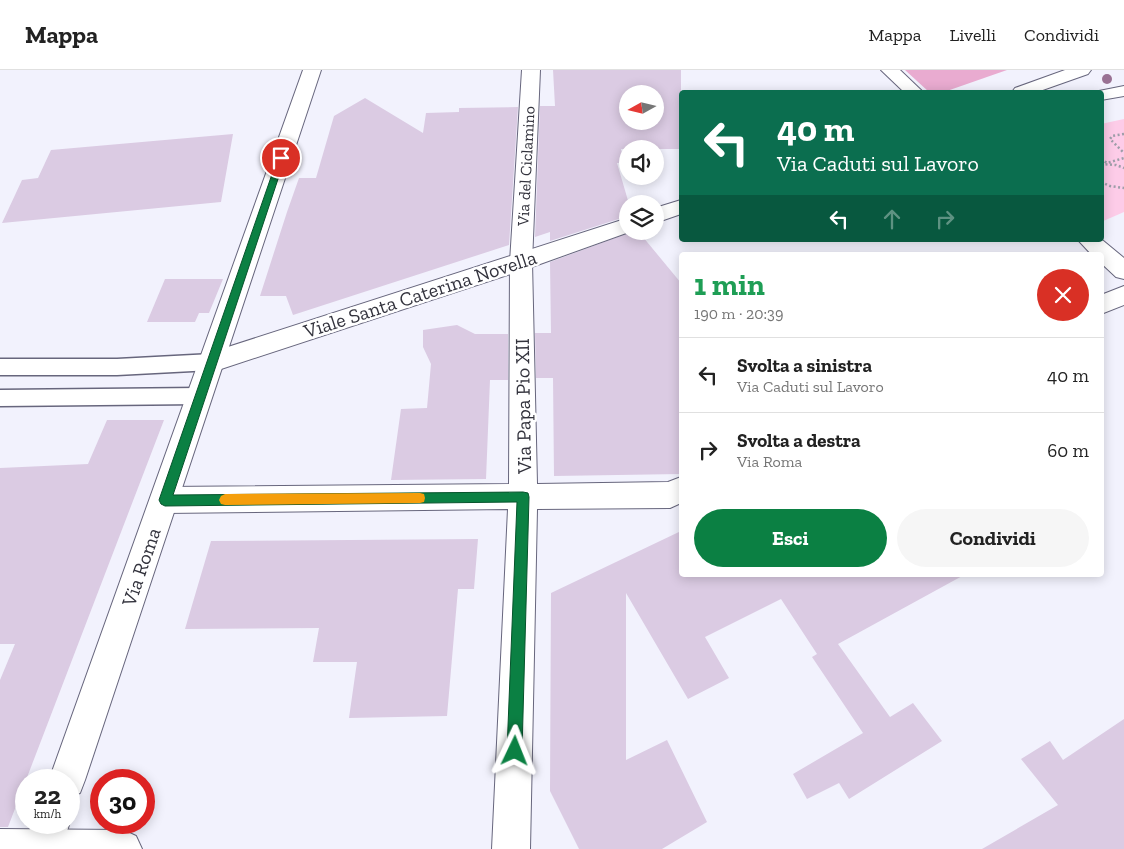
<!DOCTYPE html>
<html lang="it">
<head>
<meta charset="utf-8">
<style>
  :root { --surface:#fff; --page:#f6f6f6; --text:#222; --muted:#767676; --line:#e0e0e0; --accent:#0b8043 }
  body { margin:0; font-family:"Zilla Slab",serif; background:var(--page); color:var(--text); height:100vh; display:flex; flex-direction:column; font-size:19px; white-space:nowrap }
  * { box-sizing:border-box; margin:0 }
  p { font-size:16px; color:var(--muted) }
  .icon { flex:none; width:28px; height:28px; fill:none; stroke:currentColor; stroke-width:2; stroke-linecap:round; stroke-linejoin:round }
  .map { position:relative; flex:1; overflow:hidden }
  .sheet { position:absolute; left:679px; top:182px; width:425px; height:325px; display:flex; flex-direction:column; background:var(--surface); border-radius:5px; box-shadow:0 2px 12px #0003 }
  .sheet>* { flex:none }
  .banner { position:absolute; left:679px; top:20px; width:425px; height:152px; border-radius:5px; box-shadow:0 2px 12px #0003; background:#0b6e4f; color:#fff; overflow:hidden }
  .needle { width:32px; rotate:262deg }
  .buttons { position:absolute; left:619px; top:15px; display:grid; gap:10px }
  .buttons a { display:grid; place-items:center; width:45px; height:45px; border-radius:50%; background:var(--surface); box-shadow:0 2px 12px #0003; font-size:25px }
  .speed { position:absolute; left:15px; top:699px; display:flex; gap:10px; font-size:25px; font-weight:700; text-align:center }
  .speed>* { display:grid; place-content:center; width:65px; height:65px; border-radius:50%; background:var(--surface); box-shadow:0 2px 12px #0003; line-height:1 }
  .speed small { font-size:12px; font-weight:400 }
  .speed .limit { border:8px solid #d22; background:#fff; color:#111 }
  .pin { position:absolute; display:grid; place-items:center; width:42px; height:42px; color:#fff; margin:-21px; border:2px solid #fff; border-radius:50%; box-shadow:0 1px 5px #0007 }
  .me { position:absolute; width:55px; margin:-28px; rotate:2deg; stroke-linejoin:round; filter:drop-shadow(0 0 4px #0008) }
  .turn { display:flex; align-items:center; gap:18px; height:105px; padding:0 15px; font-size:22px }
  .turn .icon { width:65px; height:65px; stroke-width:2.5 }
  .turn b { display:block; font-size:35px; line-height:42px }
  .lanes { display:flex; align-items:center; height:48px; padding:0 15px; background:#0003; justify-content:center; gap:25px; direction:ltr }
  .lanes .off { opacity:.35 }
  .round { display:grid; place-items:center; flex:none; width:52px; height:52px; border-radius:26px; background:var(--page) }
  .overview { display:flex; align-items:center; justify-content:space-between; height:85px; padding:0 15px }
  h1 { font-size:30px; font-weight:700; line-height:38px; color:#1e9e55 }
  .action { display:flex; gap:10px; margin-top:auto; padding:10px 15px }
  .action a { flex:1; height:58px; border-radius:30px; background:var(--accent); color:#fff; font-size:20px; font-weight:700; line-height:58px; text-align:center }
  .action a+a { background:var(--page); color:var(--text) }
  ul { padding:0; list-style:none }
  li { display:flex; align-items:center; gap:15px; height:75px; padding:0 15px; border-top:1px solid var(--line) }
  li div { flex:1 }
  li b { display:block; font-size:19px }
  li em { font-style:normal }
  header { display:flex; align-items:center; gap:30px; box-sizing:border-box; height:70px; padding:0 25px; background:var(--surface); border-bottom:1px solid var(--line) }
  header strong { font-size:24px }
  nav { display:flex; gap:28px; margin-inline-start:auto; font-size:18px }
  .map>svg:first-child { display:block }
  .green { fill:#fdcce8 }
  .forest { fill:#e9abd0 }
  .building { fill:#dbcbe3; fill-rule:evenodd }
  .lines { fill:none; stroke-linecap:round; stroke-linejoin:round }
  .service-casing { stroke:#67667d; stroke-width:3 }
  .minor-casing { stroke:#67667d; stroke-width:2 }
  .tertiary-casing { stroke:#67667d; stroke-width:2 }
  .secondary-casing { stroke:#67667d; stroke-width:2 }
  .path { stroke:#9e9ea9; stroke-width:2.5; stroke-dasharray:2 2.5; stroke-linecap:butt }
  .service { fill:#fff; fill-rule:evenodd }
  .minor { fill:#fff; fill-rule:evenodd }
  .tertiary { fill:#fff; fill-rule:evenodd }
  .secondary { fill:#fff; fill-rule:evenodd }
  .tree { fill:#997193 }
  .route { fill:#0b8043; stroke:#07532c }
  .slow { fill:#f59e0b }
  .labels { text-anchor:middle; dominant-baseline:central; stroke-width:5; stroke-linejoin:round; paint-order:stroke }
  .far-street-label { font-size:16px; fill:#33333d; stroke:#fff }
  .street-label { font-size:20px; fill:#33333d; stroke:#fff }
</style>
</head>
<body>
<header>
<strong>Mappa</strong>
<nav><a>Mappa</a><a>Livelli</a><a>Condividi</a></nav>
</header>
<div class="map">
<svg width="1124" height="779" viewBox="0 0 1124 779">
  <rect width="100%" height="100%" fill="#f2f2fd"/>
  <path class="green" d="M1124 49V142L1101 152V54Z"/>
  <path class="forest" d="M905 0H1007L944 22H929Z"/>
  <g class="building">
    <path d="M553 0H681V79H621L624 93H617L629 134 628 146 550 171V162L535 167 540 36H555ZM628 24H655V51H628Z"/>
    <path d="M365 28 423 63 426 43 459 42V38L518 37 509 175 293 245 286 226H260L287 142 299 108H316L334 46Z"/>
    <path d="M233 64 221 132 2 153 22 110 38 108 51 80Z"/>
    <path d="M634 161H638L681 213V404L554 406 553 308H536L535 263H551L550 192Z"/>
    <path d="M165 209H223L209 243H199L195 252H147Z"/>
    <path d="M457 255 475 264H508V310H490L486 409 391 410 401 339 427 338 431 294 423 277V260Z"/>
    <path d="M107 350H164L8 757H0V610L15 574H0V398L88 394Z"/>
    <path d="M681 461V505H964L838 574 890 647 913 633 942 671 849 729 839 713 807 729 793 704 863 663 812 587 817 584 781 529 705 567 729 608 688 629 626 523V690L667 670 707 752 662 779H579L550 721 551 523Z"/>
    <path d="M478 469 474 519H458L447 646 349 648 357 592H313L319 558 185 559 211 471Z"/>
    <path d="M1124 649V779H982L1058 735 1021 689 1050 671 1063 690Z"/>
  </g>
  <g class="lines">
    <g class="service-casing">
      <g id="service">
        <path d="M212 284 219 287 222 292 219 297 212 300 117 305H0V289H117Z"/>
        <path d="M200 318 207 320 210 326 207 332 200 334 0 336V320Z"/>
      </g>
    </g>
    <g class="minor-casing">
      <g id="minor">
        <path d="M522 0H540L532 192 537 414 668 412 681 407V433L670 438 537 439 530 779H492L508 439 165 443 155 439 151 430 155 421 165 417 509 414 510 192Z"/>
        <path d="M881 0H900L923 22H904Z"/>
        <path d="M1101 169 1124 188V209L1116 207 1101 193V185H1092L1078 170Z"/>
        <path d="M1124 216V235L1101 244V225Z"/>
        <path d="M0 759 123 760 136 766 142 779H0Z"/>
      </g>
    </g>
    <g class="tertiary-casing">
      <g id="tertiary">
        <path d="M1065 0H1091L1088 4 1037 22H1012L1015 18Z"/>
        <path d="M1124 16V26L1101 30V22H1094Z"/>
        <path d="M681 130V144L655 153V138Z"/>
        <path d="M628 148V161H632L529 198 212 302 203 299 200 292 203 285Z"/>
      </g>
    </g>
    <g class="secondary-casing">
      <g id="secondary">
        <path d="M303 0H321L85 710 80 723 69 727V710H49Z"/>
        <path d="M69 748 70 752 61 779H23L33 752H69Z"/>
      </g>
    </g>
    <g class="path">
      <path d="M1124 64 1112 66 1110 69 1124 83"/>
      <path d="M1101 89 1107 93 1124 88"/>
      <path d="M1101 94 1116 95 1124 98"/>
      <path d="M1101 112 1110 116 1124 118"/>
    </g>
    <use href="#service" class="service"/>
    <use href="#minor" class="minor"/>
    <use href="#tertiary" class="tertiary"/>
    <use href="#secondary" class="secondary"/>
  </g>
  <circle class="tree" cx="1107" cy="9" r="5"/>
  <path class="route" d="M278 87 285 88 173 425 523 422 528 423 529 427 522 681 520 686 515 688 510 686 507 681 517 432 165 436 161 434 159 430Z"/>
  <path class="slow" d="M420 423 424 424 425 428 424 432 420 433 225 435 221 434 219 430 221 426 225 424Z"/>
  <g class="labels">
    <g class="far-street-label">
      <text transform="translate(526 96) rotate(-87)">Via del Ciclamino</text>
    </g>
    <g class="street-label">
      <text transform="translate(420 224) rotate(-18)">Viale Santa Caterina Novella</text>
      <text transform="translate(523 336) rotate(-91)">Via Papa Pio XII</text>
      <text transform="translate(141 497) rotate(-71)">Via Roma</text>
    </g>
  </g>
</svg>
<div class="buttons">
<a><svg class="needle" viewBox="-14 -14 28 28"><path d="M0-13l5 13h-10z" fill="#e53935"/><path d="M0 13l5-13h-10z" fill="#767676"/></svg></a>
<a><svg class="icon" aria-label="sound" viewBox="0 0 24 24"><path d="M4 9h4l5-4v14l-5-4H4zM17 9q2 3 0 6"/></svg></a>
<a><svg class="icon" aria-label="layers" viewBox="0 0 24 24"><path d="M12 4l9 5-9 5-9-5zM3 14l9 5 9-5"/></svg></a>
</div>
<div class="speed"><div>22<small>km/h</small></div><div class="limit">30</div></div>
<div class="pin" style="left:281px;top:88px;background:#d93025"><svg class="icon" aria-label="arrive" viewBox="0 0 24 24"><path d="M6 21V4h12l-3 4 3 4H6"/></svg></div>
<svg class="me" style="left:515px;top:681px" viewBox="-20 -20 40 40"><path d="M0-17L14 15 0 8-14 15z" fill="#0b8043" stroke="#fff" stroke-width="4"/></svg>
<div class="banner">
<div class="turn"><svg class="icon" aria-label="left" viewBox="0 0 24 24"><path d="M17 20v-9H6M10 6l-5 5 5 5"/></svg><div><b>40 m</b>Via Caduti sul Lavoro</div></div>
<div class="lanes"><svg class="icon" aria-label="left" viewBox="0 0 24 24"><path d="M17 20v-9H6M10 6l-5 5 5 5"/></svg><svg class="icon off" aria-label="ahead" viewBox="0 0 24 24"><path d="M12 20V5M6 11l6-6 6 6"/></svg><svg class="icon off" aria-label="right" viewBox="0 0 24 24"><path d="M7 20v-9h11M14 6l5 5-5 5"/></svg></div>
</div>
<section class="sheet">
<div class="overview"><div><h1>1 min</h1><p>190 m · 20:39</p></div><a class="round" style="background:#d93025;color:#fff"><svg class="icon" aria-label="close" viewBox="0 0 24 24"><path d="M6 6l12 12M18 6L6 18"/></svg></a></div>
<ul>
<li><svg class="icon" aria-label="left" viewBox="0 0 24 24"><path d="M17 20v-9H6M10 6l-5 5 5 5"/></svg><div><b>Svolta a sinistra</b><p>Via Caduti sul Lavoro</p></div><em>40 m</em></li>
<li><svg class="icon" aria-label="right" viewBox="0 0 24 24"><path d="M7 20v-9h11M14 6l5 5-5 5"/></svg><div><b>Svolta a destra</b><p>Via Roma</p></div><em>60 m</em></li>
</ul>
<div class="action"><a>Esci</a><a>Condividi</a></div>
</section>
</div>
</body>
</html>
